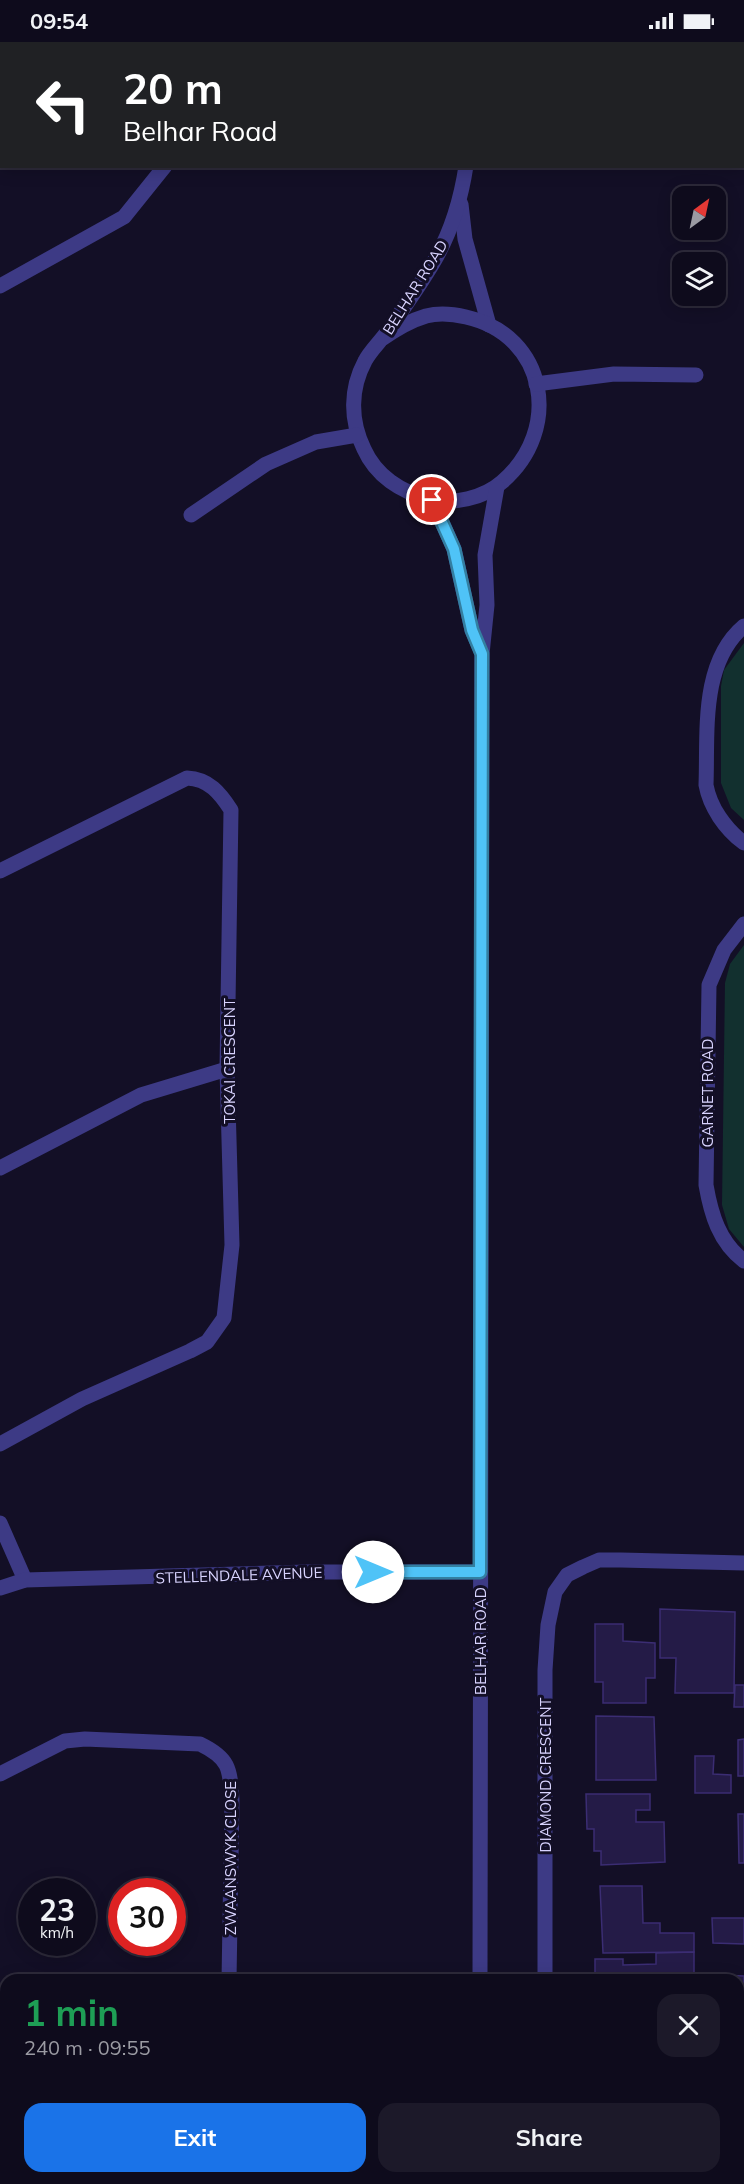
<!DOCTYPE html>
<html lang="en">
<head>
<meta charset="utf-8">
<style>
  :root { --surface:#0e0b1c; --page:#1c1929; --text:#f1f3f6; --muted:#9b9ba3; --line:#2e2b3b; --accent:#1a73e8 }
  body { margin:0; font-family:Mulish,sans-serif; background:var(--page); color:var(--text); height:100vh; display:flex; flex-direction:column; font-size:22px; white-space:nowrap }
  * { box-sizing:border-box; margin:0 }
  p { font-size:20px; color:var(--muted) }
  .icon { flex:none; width:33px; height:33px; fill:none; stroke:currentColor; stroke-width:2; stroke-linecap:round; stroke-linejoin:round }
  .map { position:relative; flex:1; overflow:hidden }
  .panel { position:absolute; left:0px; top:1932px; width:744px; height:210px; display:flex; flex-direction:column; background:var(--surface); border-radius:18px 18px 0 0; box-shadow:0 3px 15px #0003,0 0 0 2px var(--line) }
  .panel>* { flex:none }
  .guide { position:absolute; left:0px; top:0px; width:744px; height:126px; box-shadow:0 3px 15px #0003,0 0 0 2px var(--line); background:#202124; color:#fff; overflow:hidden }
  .needle { width:39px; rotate:33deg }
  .fabs { position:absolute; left:672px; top:144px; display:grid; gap:12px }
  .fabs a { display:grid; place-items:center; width:54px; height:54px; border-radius:12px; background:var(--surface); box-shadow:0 3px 15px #0003,0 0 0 2px var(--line); font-size:30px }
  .speed { position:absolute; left:18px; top:1836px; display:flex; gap:12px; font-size:30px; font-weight:700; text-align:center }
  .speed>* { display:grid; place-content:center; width:78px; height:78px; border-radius:50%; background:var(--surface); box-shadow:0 3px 15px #0003,0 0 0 2px var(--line); line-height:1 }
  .speed small { font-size:15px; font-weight:400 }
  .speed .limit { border:9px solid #d22; background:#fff; color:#111 }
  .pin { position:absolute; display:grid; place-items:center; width:51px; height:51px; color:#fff; margin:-26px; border:3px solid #fff; border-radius:50%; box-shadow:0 2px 6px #0007 }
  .me { position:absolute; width:66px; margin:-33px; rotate:90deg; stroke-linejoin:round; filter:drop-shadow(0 0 4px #0008) }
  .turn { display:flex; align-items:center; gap:21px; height:126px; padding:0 24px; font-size:27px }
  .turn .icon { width:78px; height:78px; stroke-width:2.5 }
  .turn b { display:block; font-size:42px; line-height:51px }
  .round { display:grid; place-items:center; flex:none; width:63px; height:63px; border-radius:18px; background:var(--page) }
  .overview { display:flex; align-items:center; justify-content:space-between; height:102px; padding:0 24px }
  h1 { font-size:36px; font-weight:700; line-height:45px; color:#1e9e55 }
  .action { display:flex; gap:12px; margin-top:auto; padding:12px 24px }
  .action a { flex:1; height:69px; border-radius:18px; background:var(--accent); color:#fff; font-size:24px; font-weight:700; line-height:69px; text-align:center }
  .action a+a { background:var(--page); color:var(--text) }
  .status { display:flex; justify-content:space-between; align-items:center; height:42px; padding:0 30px; background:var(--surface); direction:ltr }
  .status svg { height:16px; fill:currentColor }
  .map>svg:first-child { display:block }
  .green { fill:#12302f }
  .building { fill:#241b47; stroke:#3b2d73; stroke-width:1.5 }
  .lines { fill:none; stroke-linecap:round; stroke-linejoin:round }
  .minor { stroke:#3d3a85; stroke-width:15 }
  .route-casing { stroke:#337fa1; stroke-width:15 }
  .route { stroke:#4fc3f7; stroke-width:10 }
  .labels { text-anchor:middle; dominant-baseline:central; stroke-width:6; stroke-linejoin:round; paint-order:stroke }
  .street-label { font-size:15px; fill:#d9d4ff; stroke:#130f26 }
</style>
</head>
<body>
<div class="status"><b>09:54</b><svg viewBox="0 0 49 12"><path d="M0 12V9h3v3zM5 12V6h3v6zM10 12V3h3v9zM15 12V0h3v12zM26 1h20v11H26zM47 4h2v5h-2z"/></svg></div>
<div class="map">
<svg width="744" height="2142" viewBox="0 0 744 2142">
  <rect width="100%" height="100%" fill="#130f26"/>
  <g class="green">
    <path d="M744 601V778L731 766 721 741V644L724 628Z"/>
    <path d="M744 903V1205L729 1187 722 1163 725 941 730 922Z"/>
  </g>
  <g class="building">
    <path d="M660 1567 735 1570 734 1651H675L676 1616H660Z"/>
    <path d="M595 1582H623V1599L655 1601V1636H646V1661H603V1640H595Z"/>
    <path d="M735 1643H744V1665H734Z"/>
    <path d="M596 1674 654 1675 656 1738H596Z"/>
    <path d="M744 1697V1734H738V1698Z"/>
    <path d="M695 1714H714L713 1732 731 1733V1751H695Z"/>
    <path d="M586 1752H650V1768H636V1780H664L665 1820 601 1823V1809H594V1787H587Z"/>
    <path d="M738 1772H744V1821H739Z"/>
    <path d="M600 1844H642L643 1881H660V1891H694V1910L603 1911Z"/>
    <path d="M712 1876H744V1902L713 1901Z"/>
    <path d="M694 1910V1938H595V1917H623V1923L656 1922V1911Z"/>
    <path d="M720 1933 744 1934V1973H738V1938H720Z"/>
    <rect x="738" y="1990" width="6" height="81"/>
    <rect x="738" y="2071" width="6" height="26"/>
    <rect x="592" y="2136" width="88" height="6"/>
  </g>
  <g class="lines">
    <g class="minor">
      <path d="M197 2V0"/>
      <path d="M479 2 480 0"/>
      <path d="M461 162 465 197 489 283"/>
      <path d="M0 244 124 175 165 124"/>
      <path d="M382 297C396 287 409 279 426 274 438 271 453 272 466 275 547 293 563 388 502 440 484 456 453 463 429 457 401 450 376 434 364 407 350 378 350 347 365 319 370 309 380 300 387 290 404 265 422 241 437 214 453 185 461 157 466 124"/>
      <path d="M536 342 614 332 696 333"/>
      <path d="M432 458 454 507 472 588 481 609"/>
      <path d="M191 473 266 422 316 400 357 393"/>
      <path d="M744 584C700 621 708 691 706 743 710 765 725 787 744 801"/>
      <path d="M0 829 187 736C209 737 220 751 231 768L227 1027 232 1203 224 1276 207 1300 190 1309 82 1357 0 1402"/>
      <path d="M744 882 724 908 709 943 706 1143C711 1172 719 1200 744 1219"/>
      <path d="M0 1126 141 1053 227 1027"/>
      <path d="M0 1481 25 1538"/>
      <path d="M0 1546 25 1538 308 1530H480"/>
      <path d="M0 1732 65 1699 85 1697 200 1702C229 1716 230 1726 232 1757L229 1938"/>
      <path d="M480 1938 482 612 487 563 485 513 497 445"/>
      <path d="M545 1938V1628L548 1583 555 1550 567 1533 583 1525 599 1518H621L744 1521"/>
      <path d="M0 2130 6 2142"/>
      <path d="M480 2142V2136"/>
      <path d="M545 2142V2136"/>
    </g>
  </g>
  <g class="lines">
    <g class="route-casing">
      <path id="route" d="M373 1530H480L482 612 472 588 454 507 432 458"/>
    </g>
    <use href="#route" class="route"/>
  </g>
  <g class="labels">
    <g class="street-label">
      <text transform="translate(415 245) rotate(-58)">BELHAR ROAD</text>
      <text transform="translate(229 1019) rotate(-90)">TOKAI CRESCENT</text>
      <text transform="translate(707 1051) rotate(-90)">GARNET ROAD</text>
      <text transform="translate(239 1533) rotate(-2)">STELLENDALE AVENUE</text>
      <text transform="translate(480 1599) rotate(-90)">BELHAR ROAD</text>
      <text transform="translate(545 1733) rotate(-90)">DIAMOND CRESCENT</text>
      <text transform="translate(230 1816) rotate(-90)">ZWAANSWYK CLOSE</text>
    </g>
  </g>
</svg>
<div class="fabs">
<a><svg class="needle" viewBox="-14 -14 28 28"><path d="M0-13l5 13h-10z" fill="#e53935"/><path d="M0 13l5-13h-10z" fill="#9b9ba3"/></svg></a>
<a><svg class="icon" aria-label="layers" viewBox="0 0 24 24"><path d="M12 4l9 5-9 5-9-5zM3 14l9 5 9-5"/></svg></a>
</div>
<div class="speed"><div>23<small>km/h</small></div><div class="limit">30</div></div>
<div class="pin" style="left:432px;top:458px;background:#d93025"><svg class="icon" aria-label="arrive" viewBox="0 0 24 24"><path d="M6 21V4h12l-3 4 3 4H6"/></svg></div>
<svg class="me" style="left:373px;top:1530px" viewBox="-20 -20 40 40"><circle r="19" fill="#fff"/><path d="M0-13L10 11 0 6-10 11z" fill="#4fc3f7"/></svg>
<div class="guide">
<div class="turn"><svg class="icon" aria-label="left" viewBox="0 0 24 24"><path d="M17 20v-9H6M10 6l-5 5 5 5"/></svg><div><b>20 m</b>Belhar Road</div></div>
</div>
<section class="panel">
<div class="overview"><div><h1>1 min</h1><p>240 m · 09:55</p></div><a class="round"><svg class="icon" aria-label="close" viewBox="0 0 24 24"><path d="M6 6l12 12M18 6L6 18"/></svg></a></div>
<div class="action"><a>Exit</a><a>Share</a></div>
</section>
</div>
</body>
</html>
